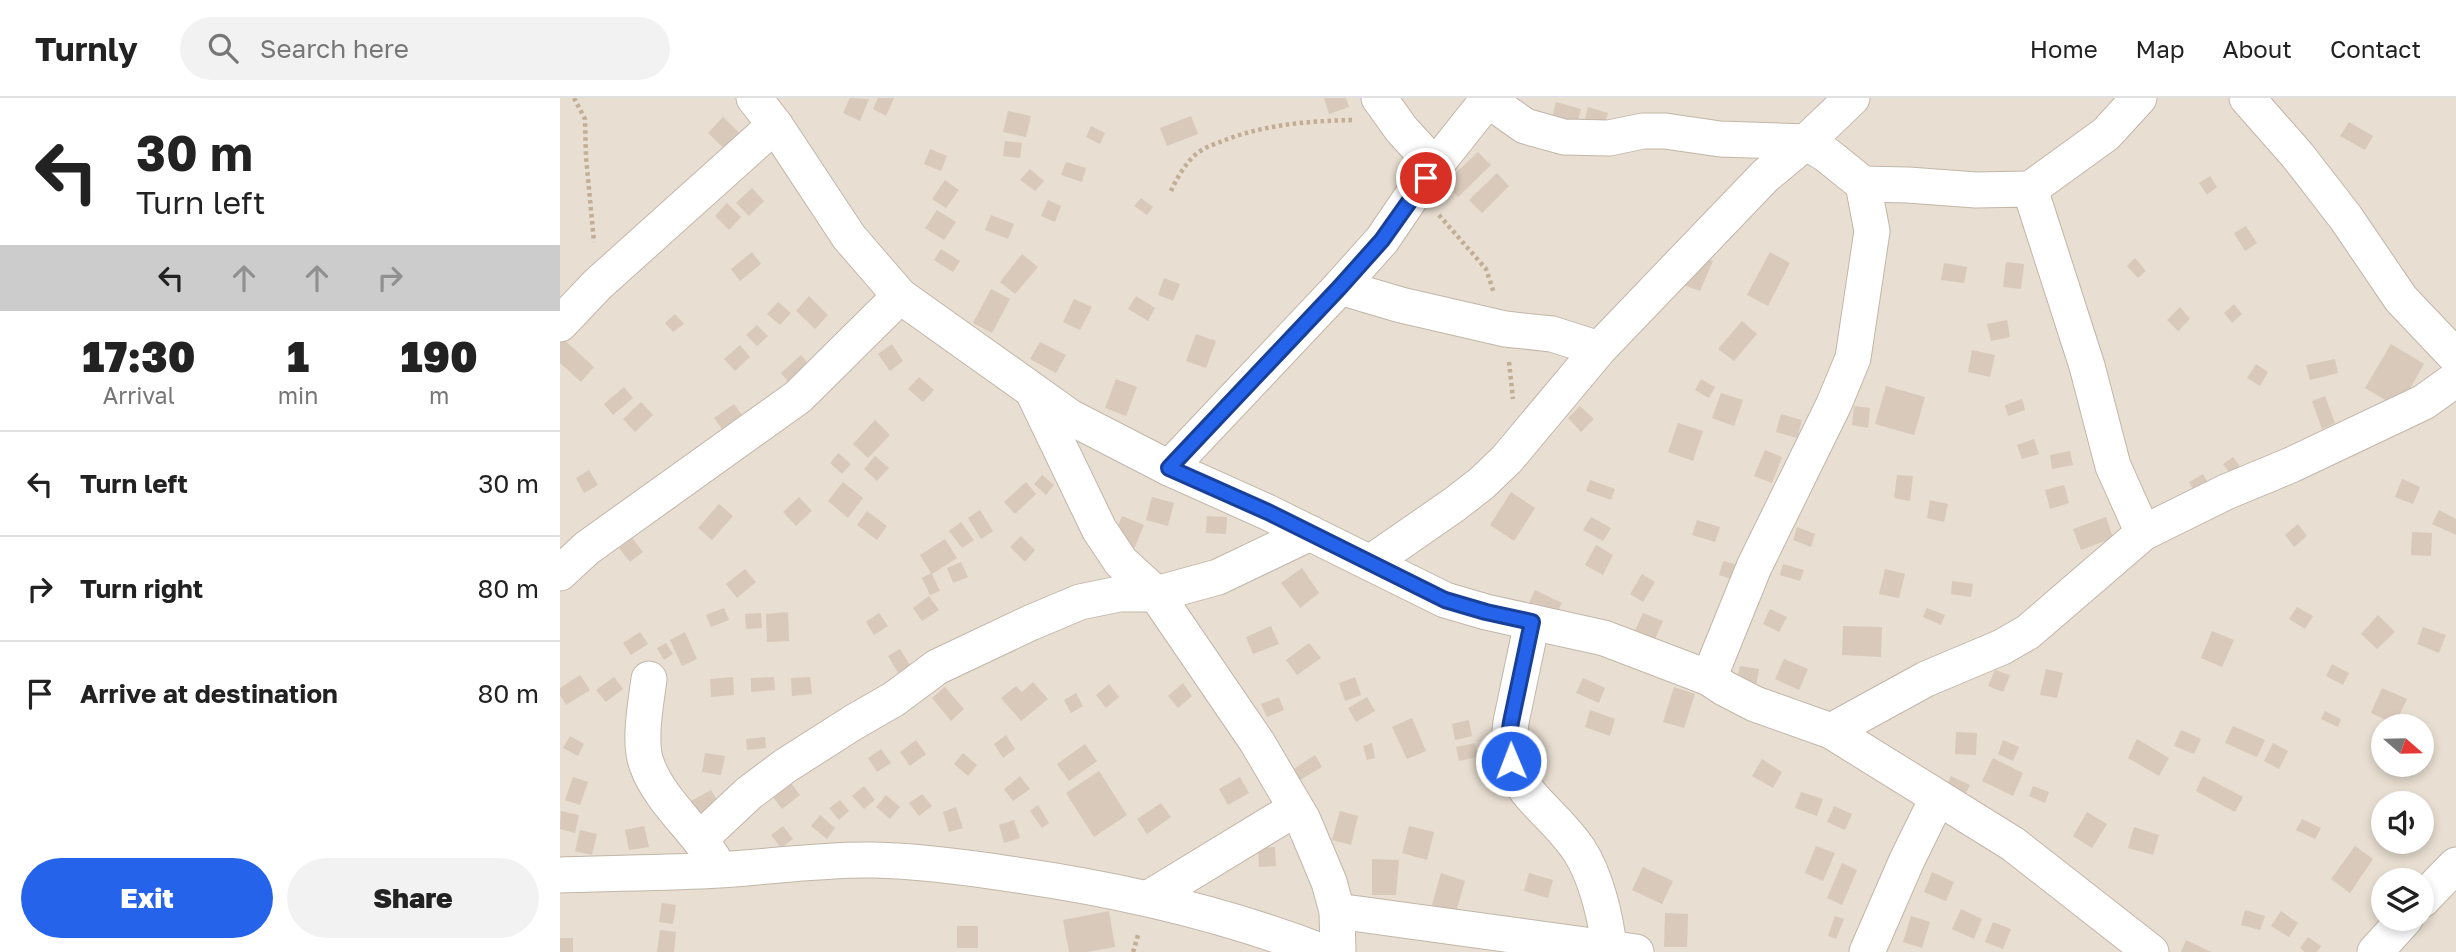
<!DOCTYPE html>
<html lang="en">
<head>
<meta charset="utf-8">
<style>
  :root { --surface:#fff; --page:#f2f2f2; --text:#222; --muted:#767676; --line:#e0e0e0; --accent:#2563eb }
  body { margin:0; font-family:"Golos Text",sans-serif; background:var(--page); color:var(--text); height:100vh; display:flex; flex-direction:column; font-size:26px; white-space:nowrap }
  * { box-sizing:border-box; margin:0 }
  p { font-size:23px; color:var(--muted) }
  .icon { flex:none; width:38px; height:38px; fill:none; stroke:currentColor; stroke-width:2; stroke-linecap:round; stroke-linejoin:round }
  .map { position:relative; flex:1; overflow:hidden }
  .sheet { display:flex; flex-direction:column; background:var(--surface); width:560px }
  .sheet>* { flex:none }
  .guide { background:#fff; color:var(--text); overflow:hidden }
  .needle { width:46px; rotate:110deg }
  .tools { position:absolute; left:1811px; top:616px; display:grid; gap:14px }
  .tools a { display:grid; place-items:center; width:63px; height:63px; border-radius:50%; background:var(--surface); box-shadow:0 4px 10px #0003; font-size:35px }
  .pin { position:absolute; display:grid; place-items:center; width:60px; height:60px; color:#fff; margin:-30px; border:4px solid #fff; border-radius:50%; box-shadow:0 2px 7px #0007 }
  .me { position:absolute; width:77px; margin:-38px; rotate:359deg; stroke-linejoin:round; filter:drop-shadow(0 0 5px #0008) }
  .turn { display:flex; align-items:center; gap:24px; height:147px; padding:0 21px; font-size:32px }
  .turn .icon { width:91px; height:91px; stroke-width:2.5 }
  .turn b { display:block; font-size:49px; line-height:60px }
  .lanes { display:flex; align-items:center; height:66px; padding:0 21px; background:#0003; justify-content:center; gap:35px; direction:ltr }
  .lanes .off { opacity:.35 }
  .eta { display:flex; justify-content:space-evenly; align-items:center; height:119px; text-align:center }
  .eta b { font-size:42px; font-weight:800; line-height:49px }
  .primary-button { display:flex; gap:14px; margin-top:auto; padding:14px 21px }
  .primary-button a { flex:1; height:80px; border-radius:42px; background:var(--accent); color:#fff; font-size:28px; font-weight:800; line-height:80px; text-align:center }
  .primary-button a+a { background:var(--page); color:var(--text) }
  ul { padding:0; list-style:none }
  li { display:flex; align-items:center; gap:21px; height:105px; padding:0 21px; border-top:2px solid var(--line) }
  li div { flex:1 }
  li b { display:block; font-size:26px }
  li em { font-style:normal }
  header { display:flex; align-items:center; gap:42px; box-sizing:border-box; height:98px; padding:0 35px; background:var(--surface); border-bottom:2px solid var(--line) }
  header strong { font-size:33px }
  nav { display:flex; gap:38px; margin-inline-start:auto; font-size:24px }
  .search { width:490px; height:63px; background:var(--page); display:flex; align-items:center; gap:18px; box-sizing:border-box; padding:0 24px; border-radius:38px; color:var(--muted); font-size:26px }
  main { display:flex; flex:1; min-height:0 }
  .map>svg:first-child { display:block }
  .residential { fill:#e8ded1; fill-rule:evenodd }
  .building { fill:#d9c9ba }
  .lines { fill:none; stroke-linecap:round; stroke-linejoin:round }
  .minor-casing { stroke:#c2b6a8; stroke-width:37 }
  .path { stroke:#c2ad95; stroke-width:4.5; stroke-dasharray:3.5 3.5; stroke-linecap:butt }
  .minor { stroke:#fff; stroke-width:35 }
  .route-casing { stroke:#184099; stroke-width:18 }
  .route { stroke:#2563eb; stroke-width:12 }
</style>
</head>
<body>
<header>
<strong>Turnly</strong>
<div class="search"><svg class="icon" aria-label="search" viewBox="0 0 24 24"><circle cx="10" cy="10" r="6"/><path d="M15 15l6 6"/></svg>Search here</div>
<nav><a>Home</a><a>Map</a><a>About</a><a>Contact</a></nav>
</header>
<main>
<section class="sheet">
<div class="guide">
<div class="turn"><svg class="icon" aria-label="left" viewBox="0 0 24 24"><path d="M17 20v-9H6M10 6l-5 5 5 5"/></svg><div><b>30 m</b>Turn left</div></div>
<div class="lanes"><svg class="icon" aria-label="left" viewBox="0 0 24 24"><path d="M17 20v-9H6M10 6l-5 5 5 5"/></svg><svg class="icon off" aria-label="ahead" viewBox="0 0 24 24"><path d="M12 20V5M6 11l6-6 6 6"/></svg><svg class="icon off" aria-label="ahead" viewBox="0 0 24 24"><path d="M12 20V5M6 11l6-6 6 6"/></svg><svg class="icon off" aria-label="right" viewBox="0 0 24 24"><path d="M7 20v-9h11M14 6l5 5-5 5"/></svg></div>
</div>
<div class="eta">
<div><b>17:30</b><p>Arrival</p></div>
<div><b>1</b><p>min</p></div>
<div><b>190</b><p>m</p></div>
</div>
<ul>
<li><svg class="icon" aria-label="left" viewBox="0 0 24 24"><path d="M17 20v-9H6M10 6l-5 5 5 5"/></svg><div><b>Turn left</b></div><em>30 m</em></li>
<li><svg class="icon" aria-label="right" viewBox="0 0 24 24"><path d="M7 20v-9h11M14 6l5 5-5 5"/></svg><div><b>Turn right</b></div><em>80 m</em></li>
<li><svg class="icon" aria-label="arrive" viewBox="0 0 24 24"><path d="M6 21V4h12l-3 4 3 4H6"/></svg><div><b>Arrive at destination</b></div><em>80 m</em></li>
</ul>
<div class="primary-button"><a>Exit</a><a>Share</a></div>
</section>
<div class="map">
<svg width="1896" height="854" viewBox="0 0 1896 854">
  <rect width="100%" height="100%" fill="#f3ece3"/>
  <path class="residential" d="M0 0H1896V854H0ZM1824 628H1862V667H1824ZM1824 705H1862V744H1824ZM1824 782H1862V821H1824Z"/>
  <g class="building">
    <path d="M290 0 309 1 300 23 283 15Z"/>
    <path d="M318 0H334L326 18 313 11Z"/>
    <path d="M764 0H786L789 9 769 16Z"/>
    <path d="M996 4 1021 11 1017 26 992 19Z"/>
    <path d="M1028 9 1048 15 1042 35 1023 29Z"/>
    <path d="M448 13 471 18 466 39 443 34Z"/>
    <path d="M631 18 638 36 607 48 600 30Z"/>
    <path d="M163 19 189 44 174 60 148 35Z"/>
    <path d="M1789 24 1813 38 1805 52 1780 38Z"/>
    <path d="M531 28 545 35 540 46 526 39Z"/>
    <path d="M445 43 462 45 460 60 443 58Z"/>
    <path d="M370 51 387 58 381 73 364 66Z"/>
    <path d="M918 54 931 67 898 99 885 85Z"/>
    <path d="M506 64 526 70 522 84 501 77Z"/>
    <path d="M470 71 484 83 475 93 460 82Z"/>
    <path d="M937 75 949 88 922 115 909 102Z"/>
    <path d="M1650 78 1657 89 1647 97 1639 85Z"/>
    <path d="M385 82 399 92 386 110 372 101Z"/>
    <path d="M192 90 204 103 189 118 176 105Z"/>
    <path d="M581 100 593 109 587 117 574 108Z"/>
    <path d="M488 102 501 108 495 124 481 118Z"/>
    <path d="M167 105 181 119 169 132 155 118Z"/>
    <path d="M377 112 396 124 384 142 365 130Z"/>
    <path d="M431 117 454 126 448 141 425 132Z"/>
    <path d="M1686 128 1697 145 1685 153 1674 135Z"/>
    <path d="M381 151 400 163 393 174 374 162Z"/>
    <path d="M192 154 201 166 180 183 171 171Z"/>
    <path d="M1210 154 1230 165 1208 208 1187 197Z"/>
    <path d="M1133 155 1153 163 1140 193 1121 186Z"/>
    <path d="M462 156 478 169 455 196 440 184Z"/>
    <path d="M1575 160 1586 173 1578 180 1567 168Z"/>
    <path d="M1446 164 1464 166 1461 191 1443 189Z"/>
    <path d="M1384 165 1407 169 1404 185 1381 182Z"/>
    <path d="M604 180 620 186 613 203 598 197Z"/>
    <path d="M431 191 450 201 432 235 413 225Z"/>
    <path d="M249 198 268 217 255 231 236 213Z"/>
    <path d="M576 198 595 210 588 223 568 211Z"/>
    <path d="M514 201 532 209 520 232 503 224Z"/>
    <path d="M218 204 231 215 220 227 207 216Z"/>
    <path d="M1674 206 1682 216 1672 225 1664 215Z"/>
    <path d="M1620 209 1630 221 1618 233 1607 222Z"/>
    <path d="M115 216 124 226 113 234 105 225Z"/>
    <path d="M1447 222 1450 239 1431 243 1427 226Z"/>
    <path d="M1182 223 1197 236 1174 263 1158 251Z"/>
    <path d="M197 227 208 238 197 248 186 237Z"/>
    <path d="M636 236 656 243 646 270 626 263Z"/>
    <path d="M0 238 34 269 21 284 0 265Z"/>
    <path d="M480 244 506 257 496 275 470 261Z"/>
    <path d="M332 246 343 263 330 273 318 256Z"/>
    <path d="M1831 246 1864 266 1839 310 1805 290Z"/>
    <path d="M180 247 190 259 175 273 164 261Z"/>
    <path d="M1412 252 1435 257 1430 279 1408 274Z"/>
    <path d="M241 257 255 274 234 291 221 275Z"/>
    <path d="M1775 261 1778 275 1750 282 1746 267Z"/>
    <path d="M1696 266 1708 274 1700 288 1687 280Z"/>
    <path d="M359 279 374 292 363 304 348 291Z"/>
    <path d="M556 281 577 289 566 318 545 310Z"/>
    <path d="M1141 281 1155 289 1149 300 1135 292Z"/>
    <path d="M1326 288 1365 299 1354 337 1315 326Z"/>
    <path d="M64 289 73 300 53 317 44 306Z"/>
    <path d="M1161 295 1183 302 1174 328 1152 320Z"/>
    <path d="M1765 298 1775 325 1762 331 1752 303Z"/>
    <path d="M1462 301 1465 312 1448 318 1445 307Z"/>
    <path d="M81 304 93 317 75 334 63 321Z"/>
    <path d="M174 306 185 321 165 335 154 320Z"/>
    <path d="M1020 308 1034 321 1021 334 1008 320Z"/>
    <path d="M1294 308 1310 310 1308 330 1292 327Z"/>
    <path d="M1221 316 1242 322 1237 340 1216 334Z"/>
    <path d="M315 322 330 337 308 360 293 346Z"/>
    <path d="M1118 325 1143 333 1133 363 1108 354Z"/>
    <path d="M1474 341 1479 356 1462 361 1457 347Z"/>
    <path d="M1205 352 1222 359 1212 385 1194 378Z"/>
    <path d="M1510 353 1513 367 1492 371 1490 357Z"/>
    <path d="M278 355 291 366 282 376 270 365Z"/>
    <path d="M315 358 329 370 317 383 304 371Z"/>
    <path d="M1673 359 1682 371 1672 378 1663 366Z"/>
    <path d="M29 372 38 387 24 395 16 380Z"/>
    <path d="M1643 376 1650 389 1637 397 1629 384Z"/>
    <path d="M482 377 494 387 486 397 474 386Z"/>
    <path d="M1337 377 1353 378 1350 403 1334 400Z"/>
    <path d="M1842 381 1860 389 1853 406 1835 399Z"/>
    <path d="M1030 382 1055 391 1051 402 1026 393Z"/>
    <path d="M283 384 303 400 288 420 268 403Z"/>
    <path d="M466 384 476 396 455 416 444 404Z"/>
    <path d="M1504 387 1509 405 1490 411 1485 392Z"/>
    <path d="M951 394 975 410 954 443 930 427Z"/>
    <path d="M239 399 252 413 236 428 223 414Z"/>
    <path d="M592 399 614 405 608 428 586 422Z"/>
    <path d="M1370 402 1388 406 1384 424 1367 420Z"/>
    <path d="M159 406 173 418 152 442 138 430Z"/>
    <path d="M420 412 433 433 421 441 408 420Z"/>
    <path d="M1879 412 1896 421V437L1872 426Z"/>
    <path d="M307 413 327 428 317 442 297 427Z"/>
    <path d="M562 418 584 427 574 451 552 443Z"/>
    <path d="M647 418 667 419 666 436 646 435Z"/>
    <path d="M1031 419 1051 430 1043 443 1023 432Z"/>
    <path d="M1546 419 1553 440 1521 452 1513 431Z"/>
    <path d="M1137 422 1160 429 1155 444 1132 437Z"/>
    <path d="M401 424 414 442 402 450 389 433Z"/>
    <path d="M1738 426 1747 438 1734 449 1725 437Z"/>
    <path d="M1237 429 1255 436 1251 449 1233 442Z"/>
    <path d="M1852 434 1872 435 1871 458 1851 457Z"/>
    <path d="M461 438 475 452 465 464 450 449Z"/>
    <path d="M72 440 83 454 70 464 59 450Z"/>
    <path d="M385 441 397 460 372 476 380 493 370 497 362 480 371 475 360 457Z"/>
    <path d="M1036 447 1053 457 1043 477 1025 467Z"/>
    <path d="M1163 463 1181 468 1177 483 1159 477Z"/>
    <path d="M401 464 408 479 393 485 387 470Z"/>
    <path d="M1223 466 1244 472 1240 483 1220 477Z"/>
    <path d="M742 470 759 495 740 510 721 485Z"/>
    <path d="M185 471 196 484 177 500 166 486Z"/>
    <path d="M1325 471 1345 476 1339 500 1319 496Z"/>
    <path d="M1082 476 1095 484 1083 504 1070 496Z"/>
    <path d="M1392 483 1413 486 1411 499 1391 496Z"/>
    <path d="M975 492 1002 505 994 520 968 507Z"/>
    <path d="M369 498 379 512 362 523 353 510Z"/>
    <path d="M1737 509 1753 518 1745 531 1729 521Z"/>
    <path d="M164 510 169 522 151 529 146 517Z"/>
    <path d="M1367 510 1385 517 1381 527 1363 519Z"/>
    <path d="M1210 511 1227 519 1219 534 1203 526Z"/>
    <path d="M228 514 229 543 207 544 206 516Z"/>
    <path d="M201 515 202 530 186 531 185 516Z"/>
    <path d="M319 515 328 528 314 537 306 524Z"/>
    <path d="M1083 515 1103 523 1091 550 1071 541Z"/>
    <path d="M1818 517 1835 534 1817 551 1801 536Z"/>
    <path d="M711 528 719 546 693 556 686 539Z"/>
    <path d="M1283 528 1322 529 1321 559 1282 557Z"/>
    <path d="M1863 529 1886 537 1879 555 1857 546Z"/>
    <path d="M1652 533 1674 542 1662 569 1641 560Z"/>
    <path d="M80 534 88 546 71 557 63 545Z"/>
    <path d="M125 534 137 561 122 568 110 542Z"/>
    <path d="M106 545 113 556 104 562 97 550Z"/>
    <path d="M749 545 761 560 737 577 726 562Z"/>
    <path d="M340 551 353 572 341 580 328 558Z"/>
    <path d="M1224 561 1248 571 1239 592 1215 581Z"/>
    <path d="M1772 566 1789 575 1783 587 1766 578Z"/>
    <path d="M1180 568 1199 571 1195 594 1175 591Z"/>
    <path d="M1486 571 1503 575 1497 600 1480 597Z"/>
    <path d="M1435 572 1450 577 1443 594 1428 588Z"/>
    <path d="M20 577 30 592 6 607 0 597V590Z"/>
    <path d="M54 579 63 591 46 604 36 592Z"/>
    <path d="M173 579 174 597 151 599 150 581Z"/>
    <path d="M214 579 215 592 191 594V580Z"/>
    <path d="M250 579 252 596 232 598 231 580Z"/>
    <path d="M795 579 801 597 785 603 779 585Z"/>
    <path d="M1023 580 1045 590 1039 605 1016 595Z"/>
    <path d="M473 584 488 601 461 623 441 600 456 588 462 594Z"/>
    <path d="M623 585 632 598 618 610 608 598Z"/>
    <path d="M549 586 559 599 546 610 536 597Z"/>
    <path d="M385 589 404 611 391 623 372 600Z"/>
    <path d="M1114 589 1135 596 1124 630 1103 624Z"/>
    <path d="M1822 590 1847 601 1835 626 1811 615Z"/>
    <path d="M516 595 523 608 511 615 504 602Z"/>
    <path d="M719 599 724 612 707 619 701 606Z"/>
    <path d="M807 599 815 613 796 624 788 610Z"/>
    <path d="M1030 612 1055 621 1050 638 1025 629Z"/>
    <path d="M1765 613 1781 621 1778 629 1761 621Z"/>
    <path d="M852 620 866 653 847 661 832 629Z"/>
    <path d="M909 622 912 638 895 642 892 626Z"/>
    <path d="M1673 628 1705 642 1697 659 1665 645Z"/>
    <path d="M1621 632 1641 641 1634 656 1614 648Z"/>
    <path d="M1396 634 1417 635 1416 657 1395 656Z"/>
    <path d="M446 637 455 651 443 660 434 646Z"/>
    <path d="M10 638 24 646 18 658 3 650Z"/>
    <path d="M205 639 206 650 187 652 186 641Z"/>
    <path d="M1577 641 1609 660 1599 678 1568 660Z"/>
    <path d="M356 642 366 656 350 668 340 654Z"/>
    <path d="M1443 642 1459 649 1453 663 1438 656Z"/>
    <path d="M812 645 815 660 807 662 803 648Z"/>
    <path d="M915 645 918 659 899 663 896 649Z"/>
    <path d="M1713 645 1728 653 1719 671 1704 663Z"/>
    <path d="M525 646 537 663 509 683 497 666Z"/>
    <path d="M321 651 331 665 317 674 308 660Z"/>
    <path d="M145 655 165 658 161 677 142 674Z"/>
    <path d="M403 655 417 667 408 678 394 666Z"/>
    <path d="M755 657 762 669 740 682 734 671Z"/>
    <path d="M1433 660 1463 675 1453 698 1422 683Z"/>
    <path d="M1202 661 1222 674 1213 690 1192 678Z"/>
    <path d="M539 673 567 717 534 739 506 695Z"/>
    <path d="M460 678 470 691 453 703 444 691Z"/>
    <path d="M1391 678 1410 687 1403 700 1385 691Z"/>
    <path d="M1643 678 1683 699 1675 714 1636 693Z"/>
    <path d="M13 679 28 684 20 707 5 702Z"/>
    <path d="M680 679 689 695 668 707 659 691Z"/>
    <path d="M230 684 240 697 222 711 212 698Z"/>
    <path d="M304 688 315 702 304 711 292 698Z"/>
    <path d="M1473 688 1489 694 1485 705 1469 698Z"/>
    <path d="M151 692 160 707 140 719 131 703Z"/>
    <path d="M1241 694 1263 701 1257 718 1235 710Z"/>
    <path d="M362 696 372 708 359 718 349 705Z"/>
    <path d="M326 697 340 709 330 721 316 709Z"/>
    <path d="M280 702 289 713 279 722 269 710Z"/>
    <path d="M601 705 611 719 587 736 577 721Z"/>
    <path d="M478 707 489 725 482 730 470 713Z"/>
    <path d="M1274 708 1292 716 1285 732 1267 724Z"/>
    <path d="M396 709 403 730 389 734 383 714Z"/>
    <path d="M1 713 19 717 15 735 0 731Z"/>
    <path d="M780 713 798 718 791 747 772 742Z"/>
    <path d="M1527 714 1547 726 1532 750 1513 738Z"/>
    <path d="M260 717 275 730 267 741 251 728Z"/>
    <path d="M1742 721 1761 730 1755 741 1736 732Z"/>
    <path d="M454 722 460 740 444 745 439 727Z"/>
    <path d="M84 728 89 749 69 752 65 732Z"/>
    <path d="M223 728 233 741 221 750 211 737Z"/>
    <path d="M849 728 874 734 867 762 842 755Z"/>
    <path d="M1574 729 1599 737 1593 757 1568 750Z"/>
    <path d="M20 732 37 736 32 757 15 753Z"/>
    <path d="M1256 748 1275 755 1263 783 1245 775Z"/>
    <path d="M1795 748 1813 761 1790 795 1771 781Z"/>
    <path d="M715 749 716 768 699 769 698 750Z"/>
    <path d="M812 761 839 762 836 797H812Z"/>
    <path d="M1282 765 1297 772 1282 807 1267 800Z"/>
    <path d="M1083 769 1113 783 1102 806 1072 792Z"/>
    <path d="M1372 774 1394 784 1386 803 1364 794Z"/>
    <path d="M881 775 905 783 896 814 872 807Z"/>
    <path d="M969 775 993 782 988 800 964 793Z"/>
    <path d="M102 805 116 807 113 826 99 824Z"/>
    <path d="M1401 811 1422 821 1414 841 1392 831Z"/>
    <path d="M1685 812 1705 818 1700 832 1681 827Z"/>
    <path d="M549 813 555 849 527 854H509L503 822Z"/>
    <path d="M1721 813 1738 825 1729 839 1711 828Z"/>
    <path d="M1105 815 1128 816 1127 849H1104Z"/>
    <path d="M1275 818 1284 821 1276 841 1268 838Z"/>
    <path d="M1351 818 1370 824 1362 850 1343 844Z"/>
    <path d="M1433 824 1451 831 1443 851 1425 844Z"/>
    <rect x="397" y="828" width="21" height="22"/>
    <path d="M100 832 116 834 114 854H97Z"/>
    <path d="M1748 839 1761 848 1757 854H1745L1740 850Z"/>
    <rect x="0" y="840" width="13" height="14"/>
    <path d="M1626 842 1651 854H1621Z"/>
  </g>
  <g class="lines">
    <g class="minor-casing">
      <g id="minor">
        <path d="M194 0 215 27 289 139 340 198 510 319 609 370 707 414 885 502 926 514 1044 540 1149 580 1164 590 1195 606 1271 633 1453 746 1591 854"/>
        <path d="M819 0 842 32 875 68"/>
        <path d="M1687 0 1738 58 1786 120 1841 201 1896 259"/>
        <path d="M928 2 965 28 1004 39 1049 40 1083 33H1105L1160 41 1246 44 1267 57 1303 86 1312 133 1293 260 1274 306 1194 469 1149 580"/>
        <path d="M1303 86 1348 87 1416 92 1470 91 1527 268 1553 368 1583 435"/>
        <path d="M1470 91 1546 36 1579 0"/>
        <path d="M780 189 841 207 945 231 992 236 1039 251"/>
        <path d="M0 226 38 186 215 27"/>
        <path d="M474 296 539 431 561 464 596 496 697 644 743 722 769 784 777 813 778 854"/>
        <path d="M609 370 780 189 822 142 856 92 929 0"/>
        <path d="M810 465 895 406 922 385 947 361 1039 251 1205 78 1246 44 1292 0"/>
        <path d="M0 475 27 450 238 299 340 198"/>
        <path d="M972 524 951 624C941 692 987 704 1019 752 1036 778 1046 820 1049 850"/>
        <path d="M89 581C86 605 78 645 87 667 99 701 134 730 153 760"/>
        <path d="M1271 633 1366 581 1442 549 1468 534 1583 435 1666 394 1731 367 1864 304 1896 281"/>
        <path d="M141 740 189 695 225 668 294 624 334 601 377 569 470 525 520 504 559 496H596L658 479 750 435"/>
        <path d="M0 777C53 775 106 775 159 772 210 769 261 761 313 762 358 763 405 769 450 776 557 791 663 815 763 854"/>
        <path d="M589 800 735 711"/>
        <path d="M1862 802 1896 767"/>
        <path d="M777 813 1076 854"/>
        <path d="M1307 854 1347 762 1377 701"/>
        <path d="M1815 854 1845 821"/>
      </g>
    </g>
    <g class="path">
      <path d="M14 0 25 21 26 59 34 144"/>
      <path d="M611 93C617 80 625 66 635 57 644 49 655 46 665 42 707 26 750 23 794 22"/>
      <path d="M879 117 926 171 934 195"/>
      <path d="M949 264 953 301"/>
      <path d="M573 854 579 834"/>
    </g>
    <use href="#minor" class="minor"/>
  </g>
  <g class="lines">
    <g class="route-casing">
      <path id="route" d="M866 80 822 142 780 189 609 370 708 414 885 502 926 514 972 524 951 624 949 637 951 663"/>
    </g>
    <use href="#route" class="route"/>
  </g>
</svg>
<div class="tools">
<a><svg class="needle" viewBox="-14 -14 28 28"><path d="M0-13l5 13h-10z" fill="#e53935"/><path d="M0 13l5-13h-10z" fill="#767676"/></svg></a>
<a><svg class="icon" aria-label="sound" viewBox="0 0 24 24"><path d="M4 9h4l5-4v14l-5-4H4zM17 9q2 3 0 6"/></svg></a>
<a><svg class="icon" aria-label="layers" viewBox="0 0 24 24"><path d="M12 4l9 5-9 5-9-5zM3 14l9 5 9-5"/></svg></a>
</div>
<div class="pin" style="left:866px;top:80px;background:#d93025"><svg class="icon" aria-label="arrive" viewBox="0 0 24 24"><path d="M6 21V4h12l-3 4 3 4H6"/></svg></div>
<svg class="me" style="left:951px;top:663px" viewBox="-20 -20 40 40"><circle r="17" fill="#2563eb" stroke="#fff" stroke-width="3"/><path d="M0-11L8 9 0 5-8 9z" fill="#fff"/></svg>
</div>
</main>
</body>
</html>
